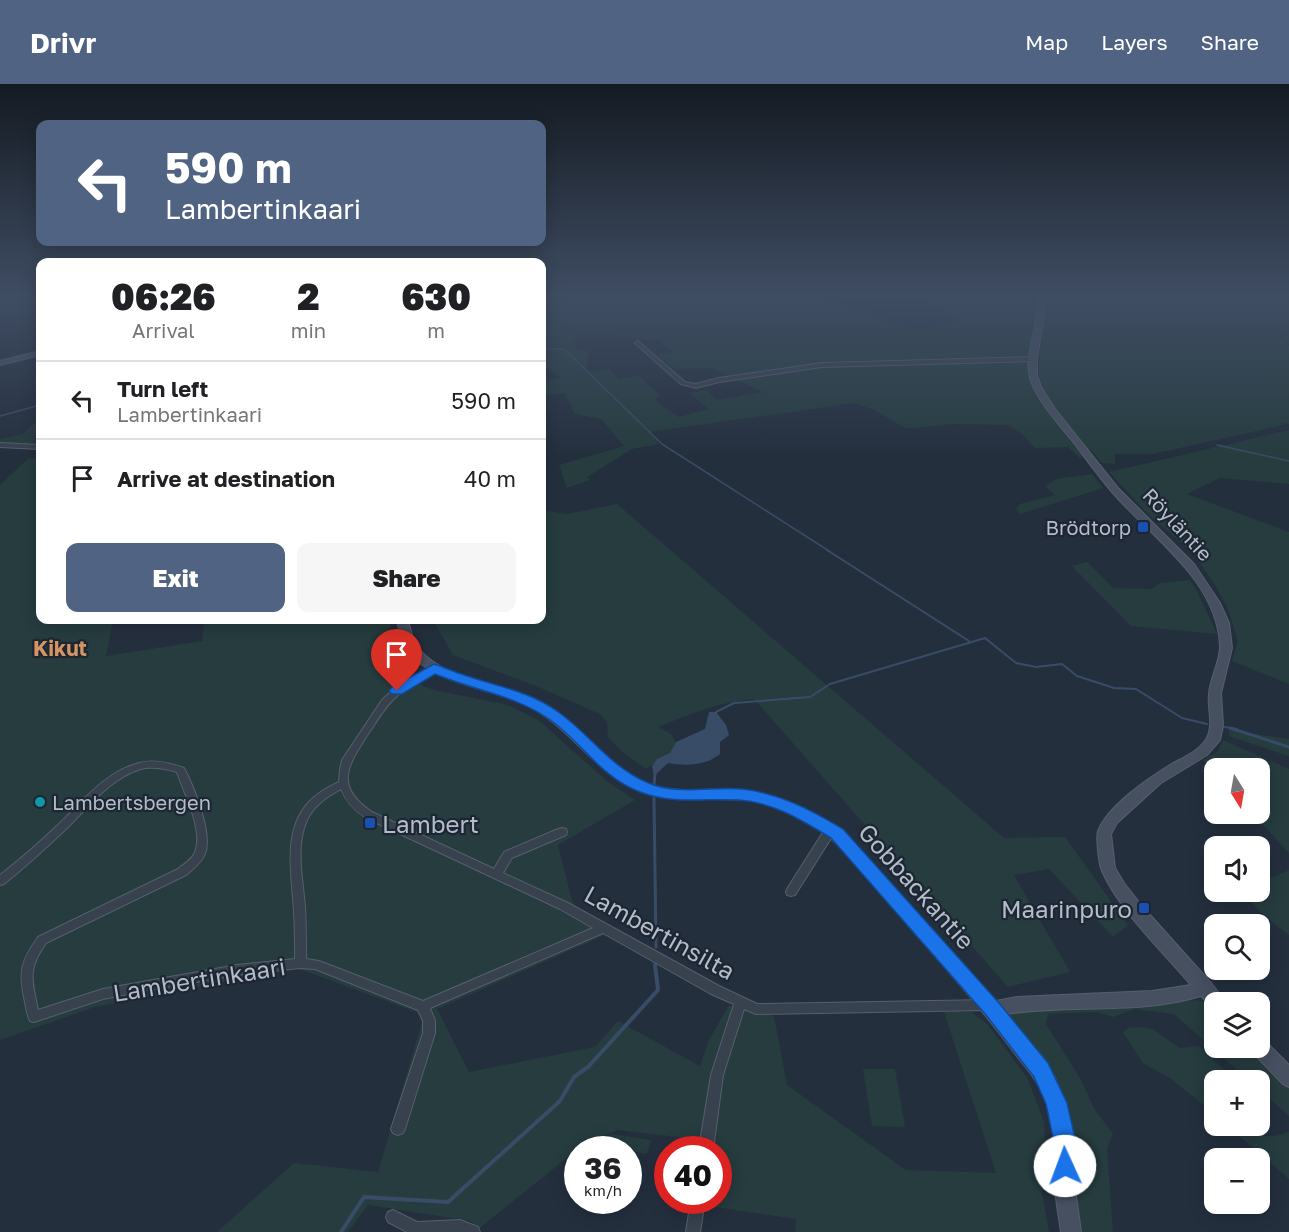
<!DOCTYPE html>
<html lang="en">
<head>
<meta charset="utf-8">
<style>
  :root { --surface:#fff; --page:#f6f6f6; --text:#202124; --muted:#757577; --line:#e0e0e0; --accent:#506383 }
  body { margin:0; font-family:"Golos Text",sans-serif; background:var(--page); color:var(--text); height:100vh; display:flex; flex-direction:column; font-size:22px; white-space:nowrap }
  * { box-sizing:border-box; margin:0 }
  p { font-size:20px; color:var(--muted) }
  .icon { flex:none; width:33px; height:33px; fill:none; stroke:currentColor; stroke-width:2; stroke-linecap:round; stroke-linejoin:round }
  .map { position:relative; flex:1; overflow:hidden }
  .panel { position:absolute; left:36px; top:174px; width:510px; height:366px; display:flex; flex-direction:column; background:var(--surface); border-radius:12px; box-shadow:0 3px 15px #0003 }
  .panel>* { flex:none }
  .banner { position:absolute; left:36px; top:36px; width:510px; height:126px; border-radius:12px; box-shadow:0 3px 15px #0003; background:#506383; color:#fff; overflow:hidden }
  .needle { width:39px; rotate:169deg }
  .fabs { position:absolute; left:1204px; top:674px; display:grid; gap:12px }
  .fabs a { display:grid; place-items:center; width:66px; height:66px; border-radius:12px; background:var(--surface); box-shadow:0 3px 15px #0003; font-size:30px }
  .speed { position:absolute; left:564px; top:1052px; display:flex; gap:12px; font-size:30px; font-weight:700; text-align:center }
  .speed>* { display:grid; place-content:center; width:78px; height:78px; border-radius:50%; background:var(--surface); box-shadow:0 3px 15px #0003; line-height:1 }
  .speed small { font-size:15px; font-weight:400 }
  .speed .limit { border:9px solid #d22; background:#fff; color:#111 }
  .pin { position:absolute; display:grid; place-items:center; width:51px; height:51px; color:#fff; margin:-62px -26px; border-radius:50% 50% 50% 0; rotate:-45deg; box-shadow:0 0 6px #0007 }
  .pin .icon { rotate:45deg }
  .me { position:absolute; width:66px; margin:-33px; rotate:358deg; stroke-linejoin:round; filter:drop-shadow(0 0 4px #0008) }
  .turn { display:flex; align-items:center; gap:21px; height:126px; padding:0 30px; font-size:27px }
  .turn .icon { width:78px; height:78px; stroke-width:2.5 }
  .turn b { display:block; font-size:42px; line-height:51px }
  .eta { display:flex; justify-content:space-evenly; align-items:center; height:102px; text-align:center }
  .eta b { font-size:36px; font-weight:800; line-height:42px }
  .button { display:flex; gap:12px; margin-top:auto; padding:12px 30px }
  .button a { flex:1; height:69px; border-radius:12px; background:var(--accent); color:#fff; font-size:24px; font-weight:800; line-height:69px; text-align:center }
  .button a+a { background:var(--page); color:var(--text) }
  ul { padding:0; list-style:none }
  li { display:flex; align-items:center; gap:18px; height:78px; padding:0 30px; border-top:2px solid var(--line) }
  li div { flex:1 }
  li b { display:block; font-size:22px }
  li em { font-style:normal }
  header { display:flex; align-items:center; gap:36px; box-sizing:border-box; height:84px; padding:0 30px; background:var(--accent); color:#fff }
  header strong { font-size:28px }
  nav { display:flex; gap:33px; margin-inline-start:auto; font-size:21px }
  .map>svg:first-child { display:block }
  .green { fill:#263c3f; fill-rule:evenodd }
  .water { fill:#394c67 }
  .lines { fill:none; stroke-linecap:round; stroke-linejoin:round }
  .stream-far3 { stroke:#394c67; stroke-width:1.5 }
  .stream-far2 { stroke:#394c67; stroke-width:2 }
  .stream-far1 { stroke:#394c67; stroke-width:3 }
  .stream { stroke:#394c67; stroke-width:4 }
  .street-casing { stroke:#565f6c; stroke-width:2 }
  .secondary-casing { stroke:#565f6c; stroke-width:2 }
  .street { fill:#38414e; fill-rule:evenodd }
  .secondary { fill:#465061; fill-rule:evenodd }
  .route { fill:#1a73e8; stroke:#114b97; stroke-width:1.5 }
  .transit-dot { fill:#1a4fb4; stroke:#1d2633; stroke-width:2 }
  .culture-dot { fill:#0f9aa8; stroke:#1d2633; stroke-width:2 }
  .labels { text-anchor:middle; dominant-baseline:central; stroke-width:4.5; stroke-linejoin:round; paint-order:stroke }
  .street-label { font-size:20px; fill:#b4bcc9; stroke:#1d2633 }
  .poi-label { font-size:20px; fill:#b4bcc9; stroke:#1d2633; text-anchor:end }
  .neighbourhood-label { font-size:21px; font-weight:bold; fill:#d59563; stroke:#1d2633 }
  .near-poi-label { font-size:24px; fill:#b4bcc9; stroke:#1d2633; text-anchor:start }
  .near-street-label { font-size:24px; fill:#b4bcc9; stroke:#1d2633 }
</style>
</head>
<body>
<header>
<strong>Drivr</strong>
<nav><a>Map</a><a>Layers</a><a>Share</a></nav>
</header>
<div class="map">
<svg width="1289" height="1148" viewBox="0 0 1289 1148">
  <rect width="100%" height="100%" fill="#242f3e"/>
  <g class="green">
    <path d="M0 211H28L40 222V232L22 228 0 231V221L2 219Z"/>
    <path d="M542 211H805L874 229 872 231 922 248 955 236 952 232 922 215H912L913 211H1035C1043 235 1026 267 1030 291 1034 317 1067 353 1085 373L1080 374 1068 363 1035 364 1022 350 1008 341 953 340 907 345 874 326 854 319 651 348 659 360 632 365 587 393 590 396 567 404 559 381 624 362 601 335 575 330 564 309 542 312 545 336 542 355V298L561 293 542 281ZM587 250 659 256 673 268 657 271 674 285 711 284 763 308 717 316 706 306 690 309 708 325 679 333 655 316 660 311 639 292 619 295 609 285 592 288 587 285 589 267 578 265 571 255Z"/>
    <path d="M1042 211H1289V260L1271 239 1289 262V340L1279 339 1283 341 1153 370H1115V380L1102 379 1091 366H1087C1076 352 1046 321 1042 306 1033 277 1048 241 1042 211Z"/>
    <path d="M40 334V343L37 346 34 362 0 359V355L23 350Z"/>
    <path d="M1289 346V400L1220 394 1187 410 1289 448V600L1232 577 1238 557 1227 523 1214 499 1191 467 1150 432 1109 388Z"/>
    <path d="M29 374 40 375V536H113L106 572 202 557 204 536H391L388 589 434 606 508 621 538 636 608 698 635 716 558 761 574 824 607 850 437 925 469 988 595 963 618 937 700 982 708 958 729 921 774 932 787 1001 906 1086 996 1089 944 928H971L987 940 1028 995 1044 1038 1046 1067 1039 1092 1049 1148H795L796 1135 709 1122 710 1116H718V1065H708L677 1053 618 1046 583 1061 477 1146 471 1137 368 1121 348 1148H217L294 1079 378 1088 424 931 297 884 95 923 0 956V401Z"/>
    <path d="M1092 390 1103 404 1020 430 1016 425 1020 420 1055 411 1045 402 1056 395Z"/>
    <path d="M617 420 1004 754 1065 753 1128 841 1113 853 1049 785 1014 791 1070 888 1008 903 754 615C719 618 690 630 658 643L671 650 676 658 670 669 646 685 621 667 608 653 607 638 600 630 536 602 453 571 433 536H542V426L567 430Z"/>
    <path d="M1087 478 1113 504 1151 505 1160 499 1189 496 1195 503 1217 550 1131 542 1072 482Z"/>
    <path d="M1229 646 1289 655V672L1229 652Z"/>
    <path d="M1223 656 1289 685V769L1252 729H1260V684H1215V689L1203 676 1218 667Z"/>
    <path d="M1289 786V851C1276 840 1250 824 1246 807H1260V799Z"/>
    <path d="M1196 916 1205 918 1215 929V963H1246L1253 971 1262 975 1289 1003V1032L1260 1006V996H1248L1174 930 1135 925 1113 933 1097 928 1048 930 1046 940 1080 994 1095 1026 1113 1050 1107 1064 1113 1148H1079C1077 1102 1078 1039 1056 998 1047 981 1013 948 1010 935 1009 931 1011 930 1013 927L1106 922 1114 925H1123L1136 921Z"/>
    <path d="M1138 943 1153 945 1179 964 1199 962 1235 996H1215V1030L1171 995 1143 979 1123 948 1128 944Z"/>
    <path d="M863 985H895L905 1043 872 1042Z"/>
    <path d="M1227 1041H1247L1259 1052H1275L1289 1048V1095Z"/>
    <path d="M612 1050 651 1056 647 1070 606 1062 608 1053Z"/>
  </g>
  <path class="water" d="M709 628H716L726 641 729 651 720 658V670C705 682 686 682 668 679L654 692 652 682 657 675 670 669 676 658 705 645Z"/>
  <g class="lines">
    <g class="stream-far3">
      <path d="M542 265H564L662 360 829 467"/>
      <path d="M0 332 40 321"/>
      <path d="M1217 361 1289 377"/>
    </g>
    <g class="stream-far2">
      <path d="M827 466 969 557"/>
      <path d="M716 631V628L734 619 810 613 830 600 985 554 1016 579 1036 583 1062 580 1077 592 1114 604 1136 605 1182 634 1207 640"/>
      <path d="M1225 643 1237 645"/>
    </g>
    <g class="stream-far1">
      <path d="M1230 644 1289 663"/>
      <path d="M654 701 655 689"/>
      <path d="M654 713 656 863"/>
    </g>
    <path class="stream" d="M341 1148 364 1113 448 1118 560 1017 574 993 588 983 658 906 655 881"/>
    <g class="street-casing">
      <g id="street">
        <path d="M638 257 685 298 696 300 719 294 822 279 1033 273 1036 275 1033 277 822 283 719 298 696 304 681 300 636 260 635 259Z"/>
        <path d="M542 321 545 323V348L542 350Z"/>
        <path d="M0 359 40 361V365L0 363Z"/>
        <path d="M434 581 438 584 437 586C424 594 410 601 398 611 386 621 379 634 370 647 349 680 332 701 372 728L494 785 504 768 558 745 562 744 566 745 567 748 566 751 512 774 503 789 568 819 719 902 757 920 989 916 993 917 995 921 993 925 989 926 756 930 744 925 723 991 713 1065H699L711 991 734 920 711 910 603 849 430 924 435 937V949L405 1045 403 1049 398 1051 393 1049 391 1045 423 949V937L418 926 315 885 300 884 237 891 149 906 103 915 34 938 30 937C27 931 26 924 25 918 18 888 21 877 38 853L178 785C184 780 193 775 195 768 204 746 184 710 177 688 166 685 152 682 141 685 110 694 88 724 66 745 46 764 25 783 4 800L0 801V791C21 775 40 758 59 740 83 717 105 688 139 679 154 675 170 679 184 684 194 703 213 750 205 770 201 779 193 785 186 791L46 859C27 886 32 896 38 926L103 905 237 881 295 875C295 859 295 843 294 828 292 792 282 748 308 719 317 709 328 703 339 698L340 685 342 676 382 616 394 605ZM341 705C346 718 354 726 366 734L560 825 593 844 423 917 319 877 306 875C306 858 306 840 305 823 303 796 295 763 307 736 314 721 327 713 341 705Z"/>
        <path d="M831 741 835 742 836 745 835 748 795 811 791 812 787 811 786 808 787 805 827 742Z"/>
        <path d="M691 1116H705L700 1148H686Z"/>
        <path d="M393 1126 417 1138 460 1136 478 1143 480 1148H407L388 1138 386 1133 388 1128Z"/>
      </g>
    </g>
    <g class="secondary-casing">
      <g id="secondary">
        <path d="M37 211H40V214L38 213Z"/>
        <path d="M1036 211H1042L1045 223 1037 275V291L1041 303 1055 325 1119 405 1194 480 1220 519 1229 539 1232 564 1221 609 1223 642 1220 656 1207 671 1161 699 1117 739 1111 750 1115 784 1124 799 1142 822 1211 899 1226 918H1215V925L1211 923 1201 912C1139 931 1071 920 1006 930L1054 992 1066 1019 1075 1058V1105L1081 1148H1061C1059 1133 1056 1119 1055 1104 1054 1074 1057 1044 1046 1016 1039 998 1025 982 1013 967 982 925 947 885 912 846 883 812 846 761 810 739 793 729 774 721 755 717 717 711 679 721 642 708 599 692 575 650 537 627 499 604 450 605 415 575 403 565 400 551 397 536H408C413 556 414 564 432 577 465 601 511 600 546 621 584 644 608 685 651 701 676 709 703 705 728 706 771 706 807 723 842 746L996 917 1017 913 1152 907 1191 901C1163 868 1119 826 1102 787 1099 781 1096 754 1098 747 1108 722 1147 695 1170 681 1182 674 1200 667 1207 654 1214 641 1207 623 1209 610 1210 593 1221 577 1220 561 1217 496 1152 454 1113 409 1099 393 1087 376 1074 359 1060 342 1044 324 1034 304 1018 275 1043 241 1036 211Z"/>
        <path d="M40 267V271L0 281V277Z"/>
        <path d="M1260 955 1265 957 1289 981V1003L1283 1000 1253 969 1250 963H1260Z"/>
      </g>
    </g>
    <use href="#street" class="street"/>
    <use href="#secondary" class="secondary"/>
  </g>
  <linearGradient id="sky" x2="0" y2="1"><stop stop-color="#141a22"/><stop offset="0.57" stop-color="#3f4d63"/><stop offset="1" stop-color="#3f4d63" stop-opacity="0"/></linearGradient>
  <rect width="1289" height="372" fill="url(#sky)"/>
  <path class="route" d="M434 580C444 583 454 588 464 591 497 602 533 608 561 630 592 653 610 682 646 698 677 712 710 702 742 705 779 709 811 726 843 745L999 919 1048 979 1067 1019 1076 1058V1082L1073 1090 1065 1093 1057 1090 1054 1082V1058L1046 1020 1034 993 986 931 831 754C803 737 773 718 739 716 705 714 674 721 640 708 600 693 582 658 549 635 514 611 473 606 435 590L402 610H392L389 607 392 603Z"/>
  <g class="transit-dot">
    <rect x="1137" y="437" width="12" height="12" rx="3"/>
    <rect x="364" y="733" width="12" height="12" rx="3"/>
    <rect x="1138" y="818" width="12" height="12" rx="3"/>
  </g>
  <circle class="culture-dot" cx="40" cy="718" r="6"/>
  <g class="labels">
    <g class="street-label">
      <text transform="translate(1178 440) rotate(47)">Röyläntie</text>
    </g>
    <g class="poi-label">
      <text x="1131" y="443">Brödtorp</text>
      <text x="52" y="718" text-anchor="start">Lambertsbergen</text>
    </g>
    <g class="neighbourhood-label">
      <text x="60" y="564">Kikut</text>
    </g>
    <g class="near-poi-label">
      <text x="382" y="739">Lambert</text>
      <text x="1132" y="824" text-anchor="end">Maarinpuro</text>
    </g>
    <g class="near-street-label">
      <text transform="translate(917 802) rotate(48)">Gobbackantie</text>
      <text transform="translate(660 848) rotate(29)">Lambertinsilta</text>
      <text transform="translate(199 895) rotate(-9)">Lambertinkaari</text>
    </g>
  </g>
</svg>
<div class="fabs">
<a><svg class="needle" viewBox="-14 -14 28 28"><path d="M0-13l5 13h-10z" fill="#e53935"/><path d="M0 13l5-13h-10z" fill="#757577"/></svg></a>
<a><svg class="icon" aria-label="sound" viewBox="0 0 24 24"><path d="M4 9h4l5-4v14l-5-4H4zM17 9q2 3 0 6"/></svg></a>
<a><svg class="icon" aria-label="search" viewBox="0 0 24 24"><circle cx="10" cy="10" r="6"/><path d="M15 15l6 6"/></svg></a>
<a><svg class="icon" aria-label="layers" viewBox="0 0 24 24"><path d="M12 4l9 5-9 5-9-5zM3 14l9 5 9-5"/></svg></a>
<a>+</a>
<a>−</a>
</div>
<div class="speed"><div>36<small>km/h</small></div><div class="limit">40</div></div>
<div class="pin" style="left:397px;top:607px;background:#d93025"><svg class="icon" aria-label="arrive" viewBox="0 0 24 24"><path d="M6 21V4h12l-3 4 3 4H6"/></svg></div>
<svg class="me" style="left:1065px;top:1082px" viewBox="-20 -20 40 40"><circle r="19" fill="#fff"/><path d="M0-13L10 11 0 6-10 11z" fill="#1a73e8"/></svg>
<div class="banner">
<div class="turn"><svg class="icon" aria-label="left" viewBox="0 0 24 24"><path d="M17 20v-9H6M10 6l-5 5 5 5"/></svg><div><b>590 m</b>Lambertinkaari</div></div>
</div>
<section class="panel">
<div class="eta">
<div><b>06:26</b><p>Arrival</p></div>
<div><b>2</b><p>min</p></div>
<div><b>630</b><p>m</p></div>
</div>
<ul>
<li><svg class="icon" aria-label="left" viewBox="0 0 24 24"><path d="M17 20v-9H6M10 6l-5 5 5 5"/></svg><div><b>Turn left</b><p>Lambertinkaari</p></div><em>590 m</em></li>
<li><svg class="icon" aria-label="arrive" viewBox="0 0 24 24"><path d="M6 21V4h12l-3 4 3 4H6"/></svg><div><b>Arrive at destination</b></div><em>40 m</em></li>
</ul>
<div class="button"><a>Exit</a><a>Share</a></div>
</section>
</div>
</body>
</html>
